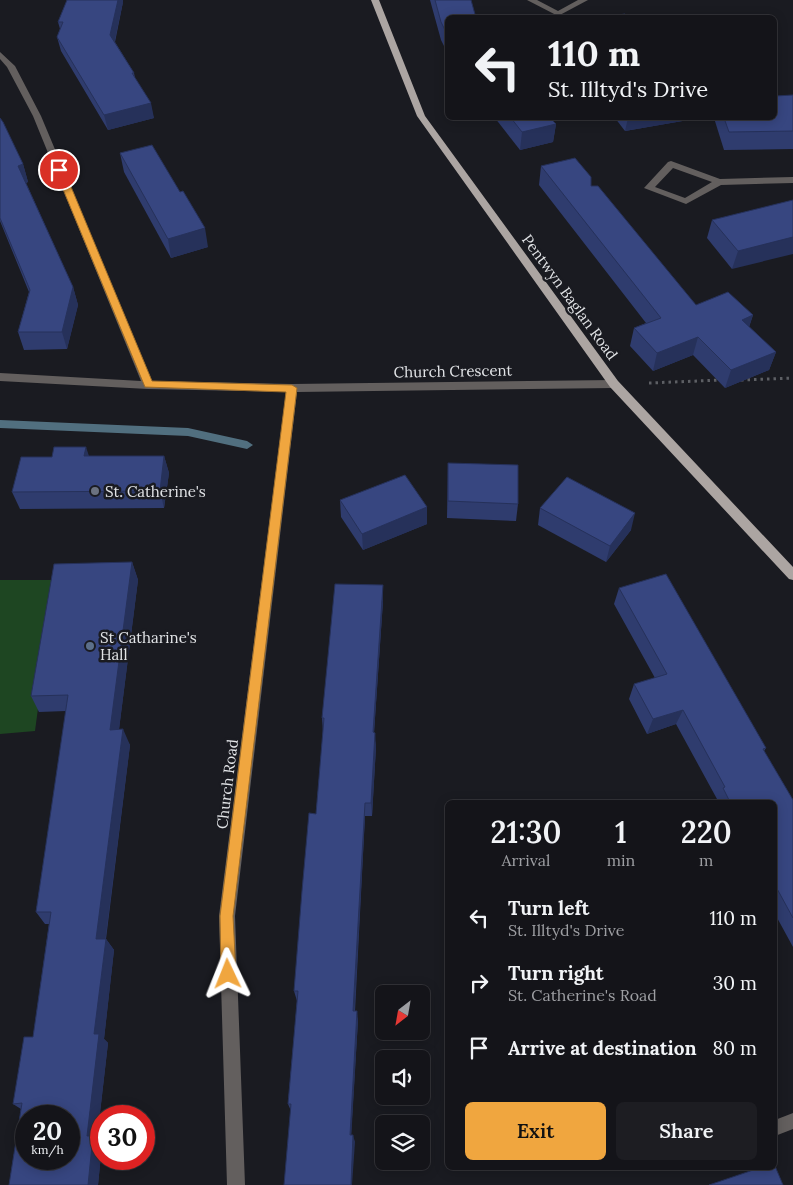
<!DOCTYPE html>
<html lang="en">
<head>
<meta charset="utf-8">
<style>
  :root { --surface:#141419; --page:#1d1d22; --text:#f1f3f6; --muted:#9d9ea2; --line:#333338; --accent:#f0a63f }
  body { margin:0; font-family:Lora,serif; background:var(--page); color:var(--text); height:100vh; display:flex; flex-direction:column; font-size:19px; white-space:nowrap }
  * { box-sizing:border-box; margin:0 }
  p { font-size:16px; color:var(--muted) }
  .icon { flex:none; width:28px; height:28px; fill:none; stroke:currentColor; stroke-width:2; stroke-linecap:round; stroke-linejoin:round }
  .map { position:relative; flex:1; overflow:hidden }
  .drawer { position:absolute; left:445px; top:800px; width:332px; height:370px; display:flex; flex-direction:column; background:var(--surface); border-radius:8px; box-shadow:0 2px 12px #0003,0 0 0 1px var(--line) }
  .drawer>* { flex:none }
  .top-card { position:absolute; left:445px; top:15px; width:332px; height:105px; border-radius:8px; box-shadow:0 2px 12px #0003,0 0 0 1px var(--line); background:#141419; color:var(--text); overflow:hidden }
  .needle { width:32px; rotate:211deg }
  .tools { position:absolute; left:375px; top:985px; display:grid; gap:10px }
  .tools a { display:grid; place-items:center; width:55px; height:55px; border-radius:8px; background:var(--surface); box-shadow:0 2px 12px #0003,0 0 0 1px var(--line); font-size:25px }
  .speed { position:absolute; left:15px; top:1105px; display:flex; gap:10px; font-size:25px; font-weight:700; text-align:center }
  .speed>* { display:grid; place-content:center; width:65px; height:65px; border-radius:50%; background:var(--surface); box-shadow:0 2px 12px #0003,0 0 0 1px var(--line); line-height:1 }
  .speed small { font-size:12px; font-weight:400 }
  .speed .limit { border:8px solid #d22; background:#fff; color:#111 }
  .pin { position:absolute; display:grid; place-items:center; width:42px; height:42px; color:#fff; margin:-21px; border:2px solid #fff; border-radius:50%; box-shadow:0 1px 5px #0007 }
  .me { position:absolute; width:55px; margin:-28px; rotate:358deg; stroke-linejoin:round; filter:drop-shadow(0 0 4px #0008) }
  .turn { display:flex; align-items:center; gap:18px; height:105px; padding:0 20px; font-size:22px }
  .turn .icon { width:65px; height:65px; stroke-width:2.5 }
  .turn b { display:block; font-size:35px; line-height:42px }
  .eta { display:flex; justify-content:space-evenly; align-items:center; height:85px; text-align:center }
  .eta b { font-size:30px; font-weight:600; line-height:35px }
  .primary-button { display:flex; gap:10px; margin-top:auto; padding:10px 20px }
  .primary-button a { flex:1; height:58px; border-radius:8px; background:var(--accent); color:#111; font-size:20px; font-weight:600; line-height:58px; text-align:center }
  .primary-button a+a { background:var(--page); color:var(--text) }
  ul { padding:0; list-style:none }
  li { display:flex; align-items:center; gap:15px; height:65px; padding:0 20px }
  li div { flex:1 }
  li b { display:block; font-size:19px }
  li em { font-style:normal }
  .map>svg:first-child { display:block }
  .green { fill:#1e4622 }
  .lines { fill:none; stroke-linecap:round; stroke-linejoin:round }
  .stream { fill:#516f7f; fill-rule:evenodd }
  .path { stroke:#5d5f64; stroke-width:3; stroke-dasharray:2.5 4; stroke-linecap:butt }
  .minor { fill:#635f5e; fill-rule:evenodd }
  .major { fill:#aca5a2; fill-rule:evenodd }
  .wall { fill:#2f3c6e }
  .shaded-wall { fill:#26315a }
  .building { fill:#374680; stroke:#26315a; fill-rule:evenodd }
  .route { fill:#f0a63f; stroke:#9c6c29 }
  .worship-dot { fill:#6b7280; stroke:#1a1b21; stroke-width:2 }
  .service-dot { fill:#5c6f8a; stroke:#1a1b21; stroke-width:2 }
  .labels { text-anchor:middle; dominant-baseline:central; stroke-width:5; stroke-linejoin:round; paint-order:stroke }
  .street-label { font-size:15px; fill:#e2e4e7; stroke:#1a1b21 }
  .poi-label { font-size:15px; fill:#e2e4e7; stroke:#1a1b21; text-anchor:start }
</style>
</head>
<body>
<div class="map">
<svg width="793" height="1185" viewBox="0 0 793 1185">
  <rect width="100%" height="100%" fill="#1a1b21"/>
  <path class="green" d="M0 580H55L35 731 0 734Z"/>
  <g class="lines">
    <path class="stream" d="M0 420 188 428 247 441 253 445 247 449 188 436 0 428Z"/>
    <g class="path">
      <path d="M741 380 793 378"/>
      <path d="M649 383 722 380"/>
    </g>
    <g class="minor">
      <path d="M527 0H537L558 11 578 0H588L558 16Z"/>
      <path d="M0 52 15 66 41 116 152 381 292 384 614 380 619 384 614 388 297 392 235 916 245 1185H227L219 916 286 392 148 389 0 381V373L141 381 33 116 7 67 0 59Z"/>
      <path d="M671 161 720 179 793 177V183L721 185 686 204 644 188 668 162ZM673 168 712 182 685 198 655 187Z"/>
      <path d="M793 1113V1129L775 1136V1120Z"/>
    </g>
    <path class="major" d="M371 0H379L425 116 618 381 793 567V580L789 579 610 387 417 116Z"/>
  </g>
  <g class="wall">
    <path d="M430 0H471L448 18V58L445 53V48L441 40Z"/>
    <path d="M123 2 115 42 134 73 135 78 154 118 108 130 61 51 57 37 60 29 58 22Z"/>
    <path d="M793 95V149L724 150 714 118H775Z"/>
    <path d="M0 118 23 164 28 182 26 183 73 287 78 305 67 349 24 350 18 332 29 292 0 221Z"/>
    <path d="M495 118H550L556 124 553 142 520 150Z"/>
    <path d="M615 118H694V119L625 131Z"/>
    <path d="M120 153 208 247 171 258 124 172Z"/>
    <path d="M541 166 591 186 696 305 753 315 749 327 776 352 769 370 725 388 693 355 653 371 630 346 634 328 646 323 539 185Z"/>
    <path d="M793 200 732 269 707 238 712 220Z"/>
    <path d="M89 456H164L169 473 164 508 20 509 12 492Z"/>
    <path d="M448 463 518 504 516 521 447 518Z"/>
    <path d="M340 500 427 507V524L363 550 341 517Z"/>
    <path d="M540 508 631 530 606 562 538 525Z"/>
    <path d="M132 562 138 580 119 729 130 745 106 939 114 950 104 1039 108 1043 97 1139 101 1142V1155L98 1185H9L21 1109 13 1104 33 1037 49 924H45L36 912 66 711 39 712 31 696Z"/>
    <path d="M619 588 766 748 764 751 793 800V947L775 914V802H715L717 799 676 724 647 734 629 699 634 684 655 678 614 604Z"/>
    <path d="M383 601 374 733 376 747 372 816H365L355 1011 358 1020 351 1135 355 1142 291 1111 288 1104 297 1001 294 991 316 814 323 732 322 718Z"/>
  </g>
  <g class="shaded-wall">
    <path d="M118 0H123V2L113 49 110 35Z"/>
    <path d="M151 103 154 118 108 130 104 115Z"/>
    <path d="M628 118H694V119L625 131Z"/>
    <path d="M556 124 553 142 520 150 522 132Z"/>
    <path d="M23 164 28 182 23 183 18 166Z"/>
    <path d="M205 228 208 247 171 258 168 239Z"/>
    <path d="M793 237V254L732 269 738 251Z"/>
    <path d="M73 287 78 305 67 349 62 332Z"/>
    <path d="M753 315 747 333 742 320Z"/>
    <path d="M698 337 693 355 653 371 657 353Z"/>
    <path d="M776 352 769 370 725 388 731 370Z"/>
    <path d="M86 447 92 465 84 456Z"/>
    <path d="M164 456 169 473 164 508 160 491Z"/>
    <path d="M427 507V524L363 550 362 534Z"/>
    <path d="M635 513 631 530 606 562 610 546Z"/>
    <path d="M132 562 138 580 117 745 110 730Z"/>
    <path d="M383 585V601L373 747V732Z"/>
    <path d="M683 710 676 724 647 734 653 719Z"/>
    <path d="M123 729 130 745 104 951 96 939Z"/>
    <path d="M375 733 376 747 372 816 371 803Z"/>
    <path d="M365 803V816L354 1020 353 1011Z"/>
    <path d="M106 939 114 950 104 1039 108 1043 97 1139 101 1142V1155L98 1185H88L87 1136 94 1034Z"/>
    <path d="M357 1011 358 1020 351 1141 350 1135Z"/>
    <path d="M353 1135 355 1142 352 1185H351Z"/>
  </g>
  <g class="building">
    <path d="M67 0H118L110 35 134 73H132L151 103 104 115 57 37 63 22H58Z"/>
    <path d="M435 0H471L476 18H448V39L445 35 447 34 441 22Z"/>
    <path d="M625 14 627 18H598Z"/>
    <path d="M793 95V131L729 132 724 118H775V96Z"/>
    <path d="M0 118 3 122 23 164 18 166 73 287 62 332H18L30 290 0 218Z"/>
    <path d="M511 118H550L556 124 522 132Z"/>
    <path d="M152 145 180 192 183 191 205 228 168 239 120 153Z"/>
    <path d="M575 158 591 177V186H598L696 305 728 292 753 315 742 320 776 352 731 370 698 337 657 353 634 328 661 318 541 166Z"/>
    <path d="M793 200V237L738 251 712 220Z"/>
    <path d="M54 447H86L84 456H164L160 491 12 492 21 457H52Z"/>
    <path d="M448 463 518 465V504L448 501Z"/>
    <path d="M405 475 427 507 362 534 340 500Z"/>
    <path d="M567 477 635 513 610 546 540 508Z"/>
    <path d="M132 562 110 730 123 729 96 939H106L94 1034H99L87 1136H93L88 1185H9L22 1103 13 1104 24 1037H33L51 912H36L68 695 31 696 54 564ZM26 1116H69V1159H26Z"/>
    <path d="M666 574 766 748 763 749 793 800V918L775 885V802H730L723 788 725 787 683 710 653 719 634 684 667 674 619 588Z"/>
    <path d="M335 584 383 585 373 732 375 733 371 803H365L353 1011H357L350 1135H353L351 1185H284L291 1104H288L298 991H294L302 891 309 813 316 814 324 718H322Z"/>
    <path d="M775 1166 783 1185H709L759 1168H775Z"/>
  </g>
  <path class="route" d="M56 168 64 170 152 381 292 385 297 388 233 916 236 974 233 979 228 981 224 979 221 974 220 916 286 392 145 387 55 170Z"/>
  <circle class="worship-dot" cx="95" cy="491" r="5"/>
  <circle class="service-dot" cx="90" cy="646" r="5"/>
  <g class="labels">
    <g class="street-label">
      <text transform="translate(570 297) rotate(54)">Pentwyn Baglan Road</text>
      <text transform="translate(453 371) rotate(-1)">Church Crescent</text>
      <text transform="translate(227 784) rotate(-83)">Church Road</text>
    </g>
    <g class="poi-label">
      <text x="105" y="491">St. Catherine's</text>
      <text x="100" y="637">St Catharine's<tspan x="100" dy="17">Hall</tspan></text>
    </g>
  </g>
</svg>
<div class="tools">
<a><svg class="needle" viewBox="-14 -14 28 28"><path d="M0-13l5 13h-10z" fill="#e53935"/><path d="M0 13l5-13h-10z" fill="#9d9ea2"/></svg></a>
<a><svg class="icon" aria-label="sound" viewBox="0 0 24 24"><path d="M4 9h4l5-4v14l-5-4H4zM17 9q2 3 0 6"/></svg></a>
<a><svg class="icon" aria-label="layers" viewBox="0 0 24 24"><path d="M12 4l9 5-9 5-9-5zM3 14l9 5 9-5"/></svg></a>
</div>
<div class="speed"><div>20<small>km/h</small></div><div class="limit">30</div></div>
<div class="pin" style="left:59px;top:170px;background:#d93025"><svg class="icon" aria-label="arrive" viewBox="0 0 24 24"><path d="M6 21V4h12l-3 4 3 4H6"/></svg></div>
<svg class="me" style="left:228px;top:974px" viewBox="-20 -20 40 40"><path d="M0-17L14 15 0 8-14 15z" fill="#f0a63f" stroke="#fff" stroke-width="4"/></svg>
<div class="top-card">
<div class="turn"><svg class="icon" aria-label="left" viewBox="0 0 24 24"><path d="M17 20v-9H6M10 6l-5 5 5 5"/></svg><div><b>110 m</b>St. Illtyd's Drive</div></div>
</div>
<section class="drawer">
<div class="eta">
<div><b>21:30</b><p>Arrival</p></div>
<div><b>1</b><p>min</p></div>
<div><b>220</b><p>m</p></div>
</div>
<ul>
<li><svg class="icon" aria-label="left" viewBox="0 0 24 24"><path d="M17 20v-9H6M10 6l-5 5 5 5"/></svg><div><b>Turn left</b><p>St. Illtyd's Drive</p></div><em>110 m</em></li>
<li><svg class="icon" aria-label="right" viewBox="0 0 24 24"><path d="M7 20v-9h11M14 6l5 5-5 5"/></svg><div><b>Turn right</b><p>St. Catherine's Road</p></div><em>30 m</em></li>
<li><svg class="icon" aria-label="arrive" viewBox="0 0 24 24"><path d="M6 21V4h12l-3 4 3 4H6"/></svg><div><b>Arrive at destination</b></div><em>80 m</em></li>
</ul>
<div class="primary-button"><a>Exit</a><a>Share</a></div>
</section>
</div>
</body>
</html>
